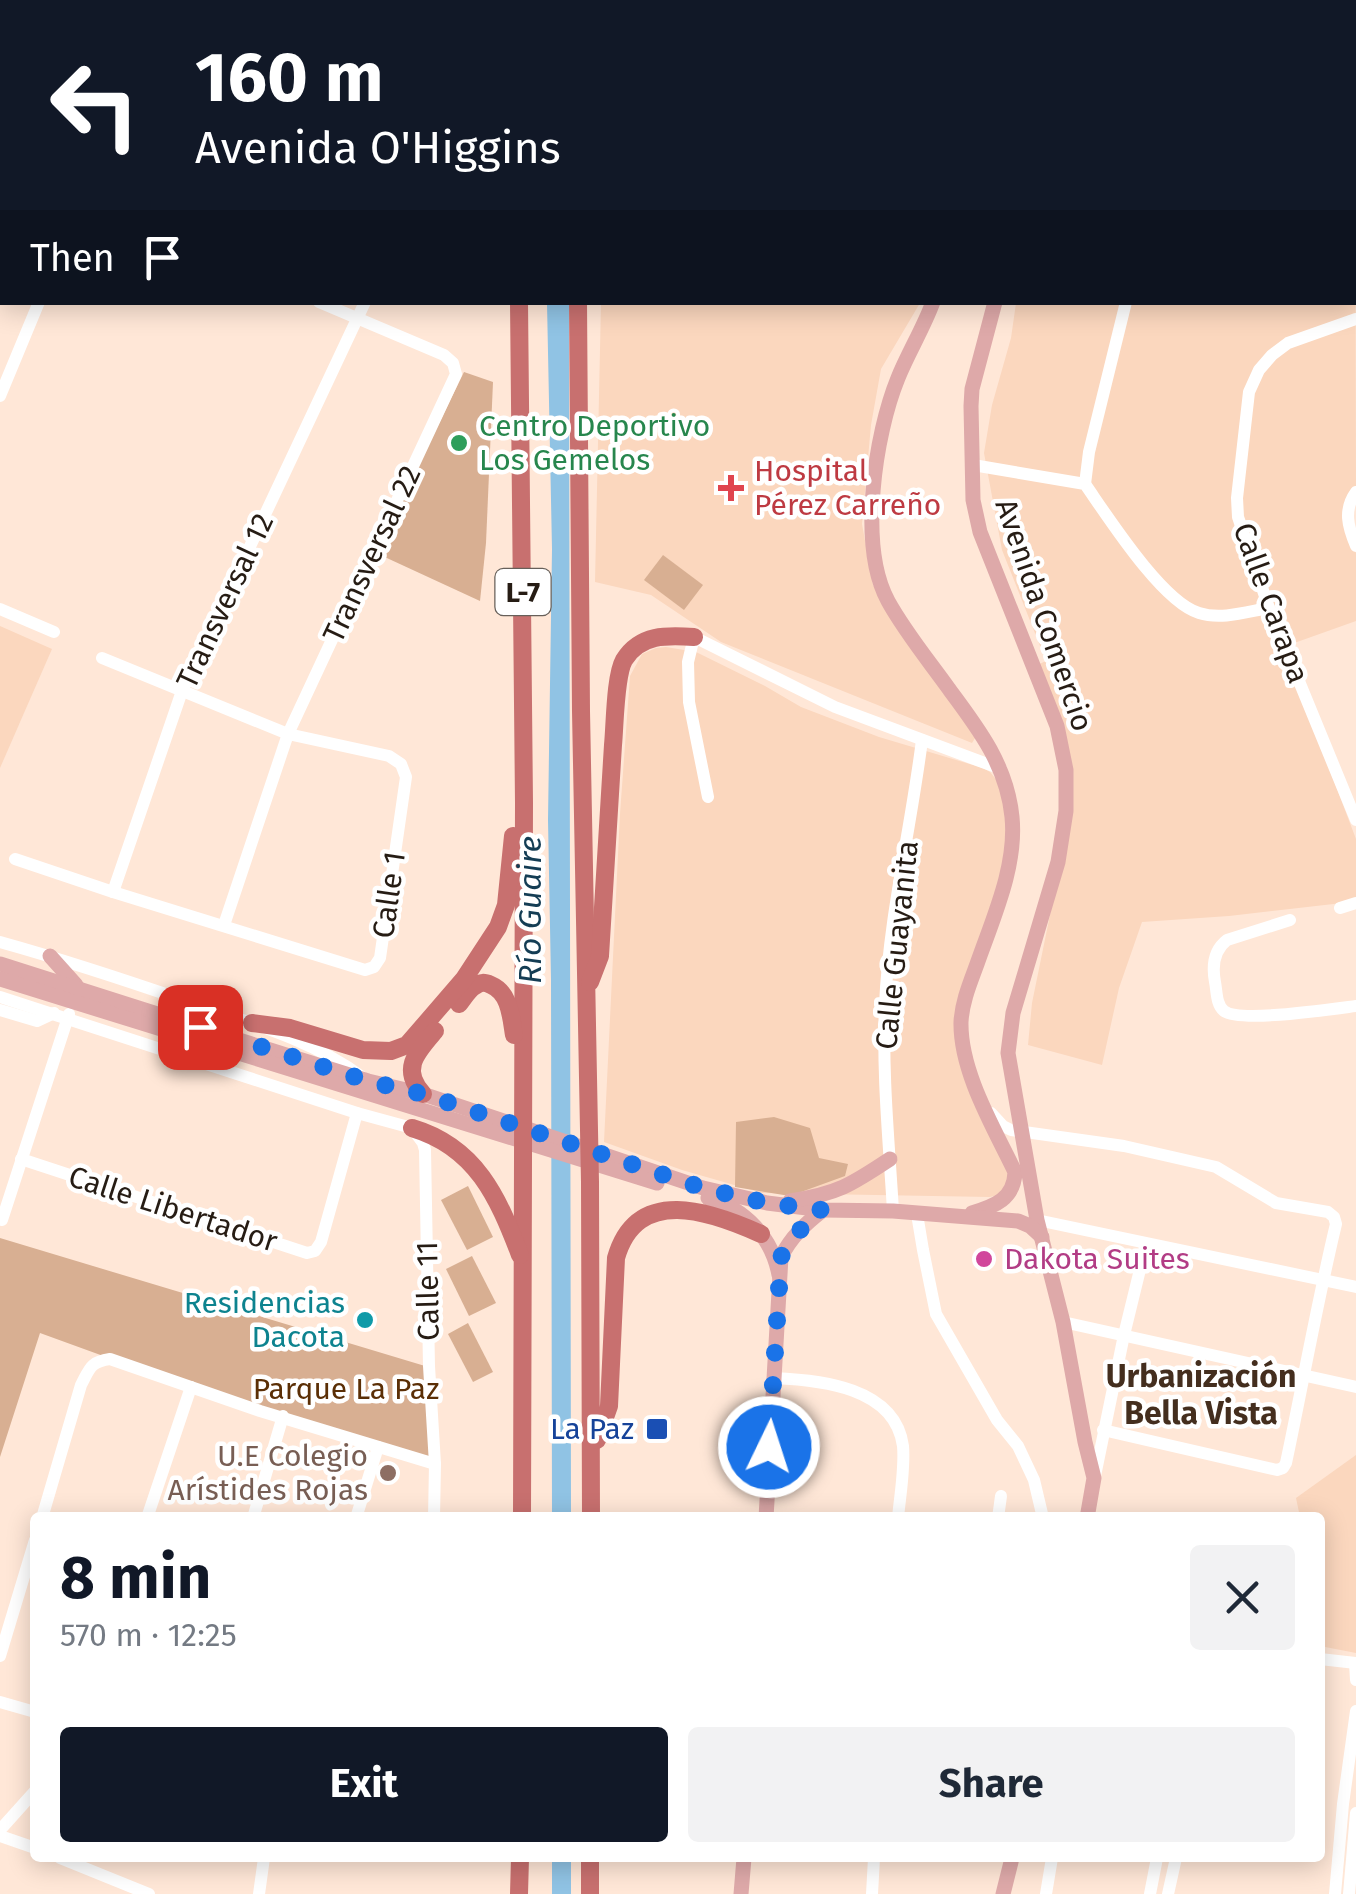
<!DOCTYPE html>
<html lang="en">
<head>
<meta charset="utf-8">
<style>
  :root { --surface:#fff; --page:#f2f2f3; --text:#1f2937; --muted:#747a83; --accent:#111827 }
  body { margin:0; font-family:"Fira Sans",sans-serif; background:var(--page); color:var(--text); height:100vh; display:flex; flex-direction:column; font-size:38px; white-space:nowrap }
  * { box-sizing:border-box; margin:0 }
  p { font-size:32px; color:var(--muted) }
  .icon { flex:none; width:55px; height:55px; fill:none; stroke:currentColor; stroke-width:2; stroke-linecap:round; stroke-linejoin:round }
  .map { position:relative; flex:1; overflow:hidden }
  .side { position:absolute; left:30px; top:1512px; width:1295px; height:350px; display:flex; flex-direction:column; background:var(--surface); border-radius:10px; box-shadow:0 5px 25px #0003 }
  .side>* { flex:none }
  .hud { position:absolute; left:0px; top:0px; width:1358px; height:305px; box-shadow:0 5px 25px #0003; background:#111827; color:#fff; overflow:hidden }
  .pin { position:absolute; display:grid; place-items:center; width:85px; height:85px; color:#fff; margin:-42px; border-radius:20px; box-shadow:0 5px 15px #0006 }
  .me { position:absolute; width:110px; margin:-55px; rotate:4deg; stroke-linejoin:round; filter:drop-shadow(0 0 8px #0008) }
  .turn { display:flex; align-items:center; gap:35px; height:210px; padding:0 30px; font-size:45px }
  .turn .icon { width:130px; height:130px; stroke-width:2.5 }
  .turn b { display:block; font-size:70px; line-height:85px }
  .then { display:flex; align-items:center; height:95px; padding:0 30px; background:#0003; gap:20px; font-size:38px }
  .round { display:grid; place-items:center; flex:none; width:105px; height:105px; border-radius:10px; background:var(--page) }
  .summary { display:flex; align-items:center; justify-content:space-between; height:170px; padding:0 30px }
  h1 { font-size:60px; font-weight:700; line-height:75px; color:var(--accent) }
  .cta { display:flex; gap:20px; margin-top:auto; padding:20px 30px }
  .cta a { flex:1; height:115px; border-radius:10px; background:var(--accent); color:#fff; font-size:40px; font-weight:700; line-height:115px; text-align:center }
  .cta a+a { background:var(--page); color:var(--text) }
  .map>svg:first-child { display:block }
  .built { fill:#fbd7be }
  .green { fill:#d8af92 }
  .water { fill:#90c3e4 }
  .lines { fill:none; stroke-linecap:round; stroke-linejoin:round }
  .minor { stroke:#fff; stroke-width:12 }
  .major { stroke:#dea9a9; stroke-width:15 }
  .highway { stroke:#c8706f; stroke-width:18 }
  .route { stroke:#1a73e8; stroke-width:18; stroke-dasharray:0 32.4 }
  .leisure-dot { fill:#2e9e5b; stroke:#fff; stroke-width:4 }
  .health-dot { fill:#e0444e; stroke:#fff; stroke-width:4 }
  .hotel-dot { fill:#d1479c; stroke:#fff; stroke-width:4 }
  .culture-dot { fill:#0f9aa8; stroke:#fff; stroke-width:4 }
  .transit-dot { fill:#1a4fb4; stroke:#fff; stroke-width:4 }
  .education-dot { fill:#8d6e63; stroke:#fff; stroke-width:4 }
  .labels { text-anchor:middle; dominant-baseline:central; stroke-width:9; stroke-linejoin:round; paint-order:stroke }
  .shield { fill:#fff; stroke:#67605a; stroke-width:2.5 }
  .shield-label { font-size:28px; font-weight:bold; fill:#261c14 }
  .leisure-label { font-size:30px; fill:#27864d; stroke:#fff; text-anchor:start }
  .health-label { font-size:30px; fill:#be3a42; stroke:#fff; text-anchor:start }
  .street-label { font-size:30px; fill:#261c14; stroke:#fff }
  .hotel-label { font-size:30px; fill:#b23c85; stroke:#fff; text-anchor:start }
  .culture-label { font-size:30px; fill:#0d838f; stroke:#fff; text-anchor:end }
  .park-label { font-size:30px; fill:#5b2f06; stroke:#fff }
  .transit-label { font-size:30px; fill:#164399; stroke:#fff; text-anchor:end }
  .education-label { font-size:30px; fill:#785e54; stroke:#fff; text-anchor:end }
  .water-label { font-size:32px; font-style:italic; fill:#143d54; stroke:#fff }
  .neighbourhood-label { font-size:32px; font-weight:bold; fill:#442e1e; stroke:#fff }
</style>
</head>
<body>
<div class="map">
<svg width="1356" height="1894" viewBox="0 0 1356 1894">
  <rect width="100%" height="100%" fill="#ffe7d7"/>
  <g class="built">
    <path d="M775 0H1266L1273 2H779Z"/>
    <path d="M1355 31 1356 489 1348 535 1356 553V621L1283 647 1356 839V897L1351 902 1229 916 1142 922 1119 988 1102 1065 1028 1045 1032 1003 1072 807 1037 665 1046 661 1002 550 984 453 992 405 1011 338 1016 303 1355 302Z"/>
    <path d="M601 303H920L881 369 871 425 862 524 873 585 977 735 972 743 721 642 651 595 595 582Z"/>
    <path d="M0 626 52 649 0 768Z"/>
    <path d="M666 647 696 652 765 686 801 707 879 737 983 768 990 772 999 783 1008 824 1006 848 997 887 956 1020 1010 1178 1007 1185 998 1195 990 1197 762 1193 682 1170 604 1142 620 814 630 676 642 654 656 648Z"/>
    <path d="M1356 1455V1653L1320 1646V1518L1300 1517 1296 1498Z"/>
  </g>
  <g class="green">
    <path d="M464 372 493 382 486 543 480 601 376 553Z"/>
    <path d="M663 555 703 585 684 610 644 580Z"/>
    <path d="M774 1117 810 1128 819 1158 848 1164 845 1176 790 1196 735 1187 736 1122Z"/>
    <path d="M468 1186 493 1237 467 1250 441 1200Z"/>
    <path d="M0 1238 425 1366 432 1462 150 1373 40 1333 0 1457Z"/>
    <path d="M472 1256 496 1303 469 1316 446 1269Z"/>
    <path d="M468 1323 493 1372 473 1382 448 1334Z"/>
  </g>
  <g class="water">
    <path d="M547 303H569L571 1518 552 1517 551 980 548 820 552 549Z"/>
    <rect x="552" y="1858" width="19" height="36"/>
  </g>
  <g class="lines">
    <g class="minor">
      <path d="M30 2 31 0"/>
      <path d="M160 2 161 0"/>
      <path d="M290 2V0"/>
      <path d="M447 2V0"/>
      <path d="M0 18 2 19"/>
      <path d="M1355 108H1356"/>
      <path d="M0 172 2 173"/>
      <path d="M1356 319 1288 343 1272 355 1259 370 1249 392 1237 498 1238 517 1269 608 1356 820"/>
      <path d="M0 396 39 302"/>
      <path d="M973 465 1085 484C1108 517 1162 602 1199 613 1221 620 1246 612 1269 608"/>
      <path d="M1085 484 1089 452 1126 302"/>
      <path d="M1356 492C1343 510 1348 527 1356 546"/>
      <path d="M0 609 54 632"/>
      <path d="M708 797 689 702 688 662 694 637 835 707 1001 769"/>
      <path d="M15 859 113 892 365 970 374 967 380 958 406 777 401 764 389 756 288 734 102 658"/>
      <path d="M113 892 182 691 365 302"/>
      <path d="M1340 908 1356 903"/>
      <path d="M1290 920 1227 940C1214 950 1212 966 1215 982 1217 992 1216 1004 1224 1011 1240 1023 1333 1009 1356 1006"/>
      <path d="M224 925 288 734 456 374 453 363 444 355 319 302"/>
      <path d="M0 942C65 960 128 981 192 1003 251 1023 312 1040 362 1077"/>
      <path d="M0 997 357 1113 412 1128 423 1143 425 1150 429 1366 435 1464 434 1518"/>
      <path d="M0 1010 37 1021 54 1013"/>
      <path d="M991 1113 1003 1126 1011 1130 1124 1146 1216 1167 1276 1203 1328 1212 1334 1217 1336 1224C1317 1303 1303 1383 1286 1463L1283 1468 1277 1470 1103 1430"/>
      <path d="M21 1159 307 1253 315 1251 321 1242 357 1113"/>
      <path d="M893 1211C889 1142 882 1074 885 1005 889 916 911 828 922 740"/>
      <path d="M920 1213 918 1220 923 1250 936 1314 997 1420 1018 1446 1034 1480 1043 1518"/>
      <path d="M2 1220 69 1014"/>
      <path d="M1037 1220 1356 1287"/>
      <path d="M1063 1322 1356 1387"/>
      <path d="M774 1378C820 1380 895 1387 903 1446 905 1469 900 1495 898 1518"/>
      <path d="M1095 1476 1124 1335 1146 1245"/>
      <path d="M42 1518 81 1385C90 1368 90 1362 110 1359L260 1411 435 1464"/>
      <path d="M147 1518 191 1387"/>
      <path d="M253 1518 283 1416"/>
      <path d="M356 1518 378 1447"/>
      <path d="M998 1518 1001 1496"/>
      <path d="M0 1656 35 1540"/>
      <path d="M1320 1659 1356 1663"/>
      <path d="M1355 1663 1356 1680"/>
      <path d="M0 1702 35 1712"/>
      <path d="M0 1830 35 1791"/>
      <path d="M0 1836 35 1848"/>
      <path d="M60 1858 149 1894"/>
      <path d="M259 1894 264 1858"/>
      <path d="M872 1894 874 1858"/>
      <path d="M1046 1894 1052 1858"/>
      <path d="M1150 1894 1157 1858"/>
      <path d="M1168 1894 1176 1858"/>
      <path d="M1335 1894 1343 1804 1356 1711"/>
      <path d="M1349 1894 1356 1813"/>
    </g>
    <g class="major">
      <path d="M747 0 750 2"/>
      <path d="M936 0V2"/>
      <path d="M933 302C923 329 908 353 898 378 875 434 858 546 888 601 905 632 929 661 949 689 979 729 1007 766 1012 817 1017 866 993 918 977 964 970 983 962 1002 961 1022 960 1072 994 1128 1015 1172 1014 1199 995 1206 972 1213"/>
      <path d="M995 302 972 389 971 406 973 500 980 532 1057 726 1066 770V811L1058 862 1013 1013 1008 1053 1037 1220 1063 1322 1085 1442 1094 1478 1087 1518"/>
      <path d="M50 956 76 985"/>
      <path d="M0 964 368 1081 423 1094 703 1188 767 1203 823 1210 893 1211 1018 1221 1030 1226 1042 1237"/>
      <path d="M0 979 657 1183"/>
      <path d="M708 1198C745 1209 772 1237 779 1275"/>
      <path d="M790 1201C837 1194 851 1185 890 1159"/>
      <path d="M766 1518 781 1257C791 1237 805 1224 823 1210"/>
      <path d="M741 1894 744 1858"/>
      <path d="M1003 1894 1012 1858"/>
    </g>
    <g class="highway">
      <path d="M520 2V0"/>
      <path d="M584 2V0"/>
      <path d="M519 302 524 803 522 1518"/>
      <path d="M578 302 581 711 590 1182 591 1518"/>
      <path d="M590 982 600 956C604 885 609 815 613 745 615 725 615 676 624 660 640 634 667 635 694 637"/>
      <path d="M459 1004C464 998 469 989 475 986 481 982 484 982 491 985 510 993 511 1017 514 1035"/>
      <path d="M252 1023 290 1028 363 1050 391 1051 407 1045 464 979 498 927 506 905 513 836"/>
      <path d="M423 1094C400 1069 417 1052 435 1031"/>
      <path d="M412 1128C476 1147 498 1197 520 1255"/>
      <path d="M597 1440 609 1406 616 1258C637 1185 710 1211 761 1234"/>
      <path d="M590 1858V1894"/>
      <path d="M519 1894 520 1858"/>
    </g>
  </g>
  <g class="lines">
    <path class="route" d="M200 1027 368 1081 423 1094 703 1188 767 1203 823 1210C805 1224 791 1237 781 1257L769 1447"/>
  </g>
  <circle class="leisure-dot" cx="459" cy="443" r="10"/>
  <path class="health-dot" d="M726 473h10v10h10v10h-10v10h-10v-10h-10v-10h10z"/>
  <circle class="hotel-dot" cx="984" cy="1259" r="10"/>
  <circle class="culture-dot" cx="365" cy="1320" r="10"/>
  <rect class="transit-dot" x="645" y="1417" width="24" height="24" rx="5"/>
  <circle class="education-dot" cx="388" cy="1473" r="10"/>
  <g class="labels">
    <rect class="shield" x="495.5" y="569" width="55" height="46" rx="8"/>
    <g class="shield-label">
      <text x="523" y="592">L-7</text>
    </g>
    <g class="leisure-label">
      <text x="479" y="426">Centro Deportivo<tspan x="479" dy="34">Los Gemelos</tspan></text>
    </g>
    <g class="health-label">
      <text x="754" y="471">Hospital<tspan x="754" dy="34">Pérez Carreño</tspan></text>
    </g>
    <g class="street-label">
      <text transform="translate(372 554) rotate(-65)">Transversal 22</text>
      <text transform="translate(225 601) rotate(-65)">Transversal 12</text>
      <text transform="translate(1271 603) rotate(70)">Calle Carapa</text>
      <text transform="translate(1044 615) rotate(71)">Avenida Comercio</text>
      <text transform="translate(389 895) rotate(-82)">Calle 1</text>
      <text transform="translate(897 945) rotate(-84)">Calle Guayanita</text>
      <text transform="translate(173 1209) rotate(18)">Calle Libertador</text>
      <text transform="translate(428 1291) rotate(-91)">Calle 11</text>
    </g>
    <g class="hotel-label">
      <text x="1004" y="1259">Dakota Suites</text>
    </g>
    <g class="culture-label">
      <text x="345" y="1303">Residencias<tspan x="345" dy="34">Dacota</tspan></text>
    </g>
    <g class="park-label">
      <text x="346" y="1389">Parque La Paz</text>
    </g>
    <g class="transit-label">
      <text x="634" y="1429">La Paz</text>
    </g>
    <g class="education-label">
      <text x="368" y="1456">U.E Colegio<tspan x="368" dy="34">Arístides Rojas</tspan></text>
    </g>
    <g class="water-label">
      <text transform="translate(530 910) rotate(-90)">Río Guaire</text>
    </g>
    <g class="neighbourhood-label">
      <text x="1201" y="1376">Urbanización<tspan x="1201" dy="37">Bella Vista</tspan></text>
    </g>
  </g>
</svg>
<div class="pin" style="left:200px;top:1027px;background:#d93025"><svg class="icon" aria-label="arrive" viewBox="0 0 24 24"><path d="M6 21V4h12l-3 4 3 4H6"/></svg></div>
<svg class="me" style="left:769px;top:1447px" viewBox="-20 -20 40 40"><circle r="17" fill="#1a73e8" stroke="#fff" stroke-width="3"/><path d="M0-11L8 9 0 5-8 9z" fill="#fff"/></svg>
<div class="hud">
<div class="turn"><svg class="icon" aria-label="left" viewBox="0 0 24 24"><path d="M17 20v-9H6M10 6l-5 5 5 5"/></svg><div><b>160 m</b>Avenida O'Higgins</div></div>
<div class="then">Then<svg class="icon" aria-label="arrive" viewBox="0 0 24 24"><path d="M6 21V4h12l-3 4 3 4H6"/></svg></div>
</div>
<section class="side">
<div class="summary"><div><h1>8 min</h1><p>570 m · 12:25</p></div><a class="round"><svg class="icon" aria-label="close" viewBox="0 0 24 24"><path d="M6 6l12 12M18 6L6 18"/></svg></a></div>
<div class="cta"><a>Exit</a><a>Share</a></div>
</section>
</div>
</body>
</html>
